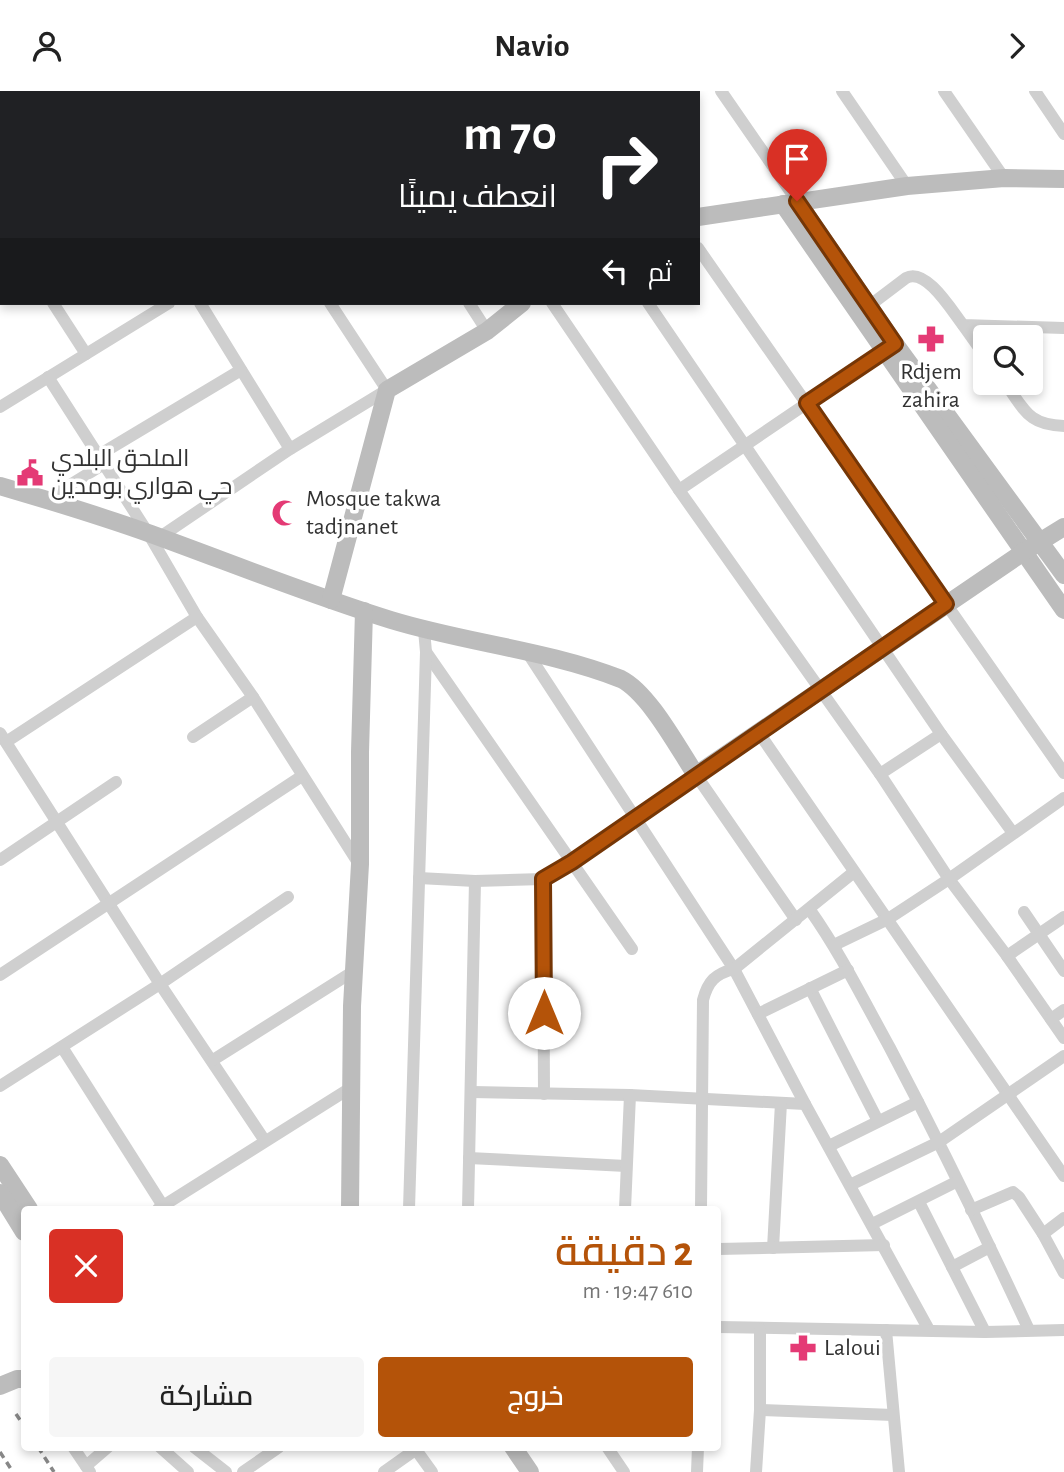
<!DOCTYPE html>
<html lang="ar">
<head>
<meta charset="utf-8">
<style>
  :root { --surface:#fff; --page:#f6f6f6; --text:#222; --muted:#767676; --accent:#b45309 }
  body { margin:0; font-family:"Alegreya Sans",Cairo,sans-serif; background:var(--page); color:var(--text); direction:rtl; height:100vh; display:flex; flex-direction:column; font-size:26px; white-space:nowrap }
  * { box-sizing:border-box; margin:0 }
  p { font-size:23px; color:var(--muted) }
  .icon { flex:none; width:38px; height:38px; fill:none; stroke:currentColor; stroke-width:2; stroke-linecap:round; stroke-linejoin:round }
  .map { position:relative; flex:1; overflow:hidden; direction:ltr }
  .details { position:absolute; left:21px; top:1115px; width:700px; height:245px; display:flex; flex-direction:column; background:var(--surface); border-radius:7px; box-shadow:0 4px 10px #0003; direction:rtl }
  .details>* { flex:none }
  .hud { position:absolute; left:0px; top:0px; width:700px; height:214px; box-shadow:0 4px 10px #0003; direction:rtl; background:#202124; color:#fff; overflow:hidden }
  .fabs { position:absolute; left:973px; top:234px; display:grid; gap:14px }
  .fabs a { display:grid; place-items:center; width:70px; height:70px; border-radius:7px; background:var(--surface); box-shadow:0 4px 10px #0003; font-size:35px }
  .pin { position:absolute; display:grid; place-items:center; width:60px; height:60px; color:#fff; margin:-72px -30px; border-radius:50% 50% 50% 0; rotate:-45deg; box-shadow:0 0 7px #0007 }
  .pin .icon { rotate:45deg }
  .me { position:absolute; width:77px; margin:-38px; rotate:0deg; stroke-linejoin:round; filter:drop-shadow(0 0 5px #0008) }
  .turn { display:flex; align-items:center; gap:24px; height:147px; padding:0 28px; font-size:32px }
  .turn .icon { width:91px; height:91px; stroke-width:2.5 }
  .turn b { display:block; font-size:49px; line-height:60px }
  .then { display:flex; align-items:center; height:66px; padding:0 28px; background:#0003; gap:14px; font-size:26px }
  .round { display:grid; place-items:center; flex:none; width:74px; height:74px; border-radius:7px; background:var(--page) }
  .summary { display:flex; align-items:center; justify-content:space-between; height:119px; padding:0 28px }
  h1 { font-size:42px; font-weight:600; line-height:52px; color:var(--accent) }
  .cta { display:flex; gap:14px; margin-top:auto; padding:14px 28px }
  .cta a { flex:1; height:80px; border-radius:7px; background:var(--accent); color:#fff; font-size:28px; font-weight:600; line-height:80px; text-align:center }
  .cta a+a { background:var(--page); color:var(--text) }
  header { display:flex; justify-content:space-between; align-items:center; height:91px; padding:0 28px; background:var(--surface); font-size:32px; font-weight:600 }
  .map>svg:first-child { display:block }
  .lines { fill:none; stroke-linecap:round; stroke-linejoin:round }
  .street { stroke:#cfcfcf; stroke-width:12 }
  .secondary { stroke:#bcbcbc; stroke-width:18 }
  .rail { stroke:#878787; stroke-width:3.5; stroke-dasharray:7 5; stroke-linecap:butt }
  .route-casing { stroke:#753606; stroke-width:18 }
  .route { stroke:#b45309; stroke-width:12 }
  .labels { text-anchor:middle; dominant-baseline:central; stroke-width:7; stroke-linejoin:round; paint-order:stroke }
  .poi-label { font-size:24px; fill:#323232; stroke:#fff; text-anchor:start }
</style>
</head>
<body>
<header><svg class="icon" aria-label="forward" viewBox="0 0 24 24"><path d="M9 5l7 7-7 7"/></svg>Navio<svg class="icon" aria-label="person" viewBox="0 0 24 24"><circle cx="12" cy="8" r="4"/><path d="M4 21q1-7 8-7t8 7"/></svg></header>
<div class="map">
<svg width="1064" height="1381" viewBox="0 0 1064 1381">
  <rect width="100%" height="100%" fill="#fff"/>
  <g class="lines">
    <g class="street">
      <path d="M194 0 195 2"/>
      <path d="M491 0 492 2"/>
      <path d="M605 0 606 2"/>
      <path d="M721 0 797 110"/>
      <path d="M842 0 907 95"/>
      <path d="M944 0 1004 87"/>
      <path d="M1035 0 1064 43"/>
      <path d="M145 2 148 0"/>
      <path d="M444 2 446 0"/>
      <path d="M0 91 2 90"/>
      <path d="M0 130 2 133"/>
      <path d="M698 157 1064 682"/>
      <path d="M53 212 86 263"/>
      <path d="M200 212 290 358"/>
      <path d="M469 212 487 240"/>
      <path d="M552 212 679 399 880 683 949 788 1007 865 1064 947"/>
      <path d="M648 212 941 643 1013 742"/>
      <path d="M869 215 906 187C926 176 952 220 963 234L1064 237"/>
      <path d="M963 234 985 265"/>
      <path d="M48 286 148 442 197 526 253 606 359 773"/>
      <path d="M1005 292C1025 319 1028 334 1064 335"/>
      <path d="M0 316 169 212"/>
      <path d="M99 364 241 279"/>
      <path d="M679 399 890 256"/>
      <path d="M47 408 104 373"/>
      <path d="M160 446 290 358 387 299 330 212"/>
      <path d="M426 561 632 858"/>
      <path d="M527 561 734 878 805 1013 929 1239"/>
      <path d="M0 642 160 893 265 1050"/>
      <path d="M759 642 1064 1085"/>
      <path d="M193 646 253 606"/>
      <path d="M6 651 197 526"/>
      <path d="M880 683 941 643"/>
      <path d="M0 769 116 691"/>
      <path d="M419 787 475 790 543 788 572 771 696 684 796 829"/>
      <path d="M543 788 544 1003"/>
      <path d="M810 819C841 863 864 910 890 957 939 1050 985 1144 1029 1239"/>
      <path d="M1024 821 1064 880"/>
      <path d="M834 854 888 828 949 788 1064 707"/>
      <path d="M1007 865 1064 826"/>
      <path d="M0 884 302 685"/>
      <path d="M810 897 878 1030"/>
      <path d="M758 923 848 879"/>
      <path d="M1051 928 1064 919"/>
      <path d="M62 956 163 1115"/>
      <path d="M213 969 354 880"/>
      <path d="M0 995 160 893 288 806"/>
      <path d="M472 1001 630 1004 805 1013"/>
      <path d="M829 1055 918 1011"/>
      <path d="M469 1067 626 1075"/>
      <path d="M850 1094 939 1051 1064 965"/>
      <path d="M919 1111 985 1241"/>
      <path d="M158 1118 352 996"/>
      <path d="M409 1118 426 561 424 539"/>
      <path d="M468 1118 475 790"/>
      <path d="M625 1118 630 1004"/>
      <path d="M701 1118 703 909C708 890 715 883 734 878L854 781"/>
      <path d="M971 1119 1013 1101 1019 1106 1043 1143"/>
      <path d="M1064 1127 1043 1143 1064 1182"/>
      <path d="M872 1133 956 1091"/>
      <path d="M773 1157 781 1012"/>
      <path d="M718 1158 884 1154"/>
      <path d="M952 1176 990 1156"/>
      <path d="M718 1236 985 1241 1064 1239"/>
      <path d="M886 1239 899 1381"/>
      <path d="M760 1319 893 1324"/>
      <path d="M73 1356 90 1381"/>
      <path d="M160 1356 188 1381"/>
      <path d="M194 1356 226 1381"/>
      <path d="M414 1356 432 1381"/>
      <path d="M607 1356 624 1381"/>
      <path d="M86 1375 108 1356"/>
      <path d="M243 1381 279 1356"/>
      <path d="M384 1381 415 1359"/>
      <path d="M697 1381 698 1356"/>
      <path d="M756 1381 760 1319V1238"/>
    </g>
    <g class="secondary">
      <path d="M311 0 313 2"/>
      <path d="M797 110 895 253 1064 484"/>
      <path d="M783 113 1064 519"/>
      <path d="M698 126 907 95 1004 87 1064 88"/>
      <path d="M0 395C51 410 101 425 151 443 231 472 310 504 391 529 466 552 547 559 621 588 649 602 678 657 696 684L1025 460 1064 436"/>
      <path d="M331 509 387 299 487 240 522 212"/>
      <path d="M0 1074 29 1118"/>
      <path d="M0 1102 24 1141"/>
      <path d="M350 1118 352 915 360 773V661L364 520"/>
      <path d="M0 1295 17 1288H24"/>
      <path d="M513 1356 530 1381"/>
    </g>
    <g class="rail">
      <path d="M16 1323 24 1335"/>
      <path d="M38 1356 54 1381"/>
      <path d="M0 1361 13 1381"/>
    </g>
  </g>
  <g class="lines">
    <g class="route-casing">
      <path id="route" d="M544 922 543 788 572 771 946 513 807 312 895 253 797 110"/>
    </g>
    <use href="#route" class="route"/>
  </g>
  <defs>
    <g id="pharmacy-bare" transform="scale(2.1)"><path d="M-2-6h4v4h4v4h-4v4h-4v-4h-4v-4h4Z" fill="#e43a75" stroke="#fff" stroke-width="2.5" paint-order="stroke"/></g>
    <g id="civic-bare" transform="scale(2.1)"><path d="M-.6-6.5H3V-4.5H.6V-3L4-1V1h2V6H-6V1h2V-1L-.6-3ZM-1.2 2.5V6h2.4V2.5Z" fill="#e43a75" stroke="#fff" stroke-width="2.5" paint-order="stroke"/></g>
    <g id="mosque-bare" transform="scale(2.1)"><path d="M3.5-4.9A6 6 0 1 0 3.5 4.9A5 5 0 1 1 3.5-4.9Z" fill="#e43a75" stroke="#fff" stroke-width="2.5" paint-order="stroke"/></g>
  </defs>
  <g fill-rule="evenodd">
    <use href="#pharmacy-bare" x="931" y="248"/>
    <use href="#civic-bare" x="30" y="382"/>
    <use href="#mosque-bare" x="285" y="422"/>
    <use href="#pharmacy-bare" x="803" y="1257"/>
  </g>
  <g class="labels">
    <g class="poi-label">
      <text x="931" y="281" text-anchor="middle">Rdjem<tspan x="931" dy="28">zahira</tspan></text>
      <text x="51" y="368">الملحق البلدي<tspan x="51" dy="28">حي هواري بومدين</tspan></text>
      <text x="306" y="408">Mosque takwa<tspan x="306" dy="28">tadjnanet</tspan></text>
      <text x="824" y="1257">Laloui</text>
    </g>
  </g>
</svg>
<div class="fabs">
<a><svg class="icon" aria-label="search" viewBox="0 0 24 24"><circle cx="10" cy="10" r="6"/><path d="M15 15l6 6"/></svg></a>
</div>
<div class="pin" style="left:797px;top:110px;background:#d93025"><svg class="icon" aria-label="arrive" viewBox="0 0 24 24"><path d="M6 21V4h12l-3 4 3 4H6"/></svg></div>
<svg class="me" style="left:544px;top:922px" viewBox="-20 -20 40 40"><circle r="19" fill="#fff"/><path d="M0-13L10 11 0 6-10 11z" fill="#b45309"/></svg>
<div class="hud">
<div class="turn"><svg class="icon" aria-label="right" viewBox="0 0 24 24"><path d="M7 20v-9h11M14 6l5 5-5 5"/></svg><div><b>70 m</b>انعطف يمينًا</div></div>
<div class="then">ثم<svg class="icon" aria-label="left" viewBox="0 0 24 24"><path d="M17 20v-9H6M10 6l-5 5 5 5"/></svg></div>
</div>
<section class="details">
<div class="summary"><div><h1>2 دقيقة</h1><p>610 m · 19:47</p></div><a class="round" style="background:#d93025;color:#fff"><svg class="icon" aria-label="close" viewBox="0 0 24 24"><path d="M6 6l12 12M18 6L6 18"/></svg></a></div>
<div class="cta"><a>خروج</a><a>مشاركة</a></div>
</section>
</div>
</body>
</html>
